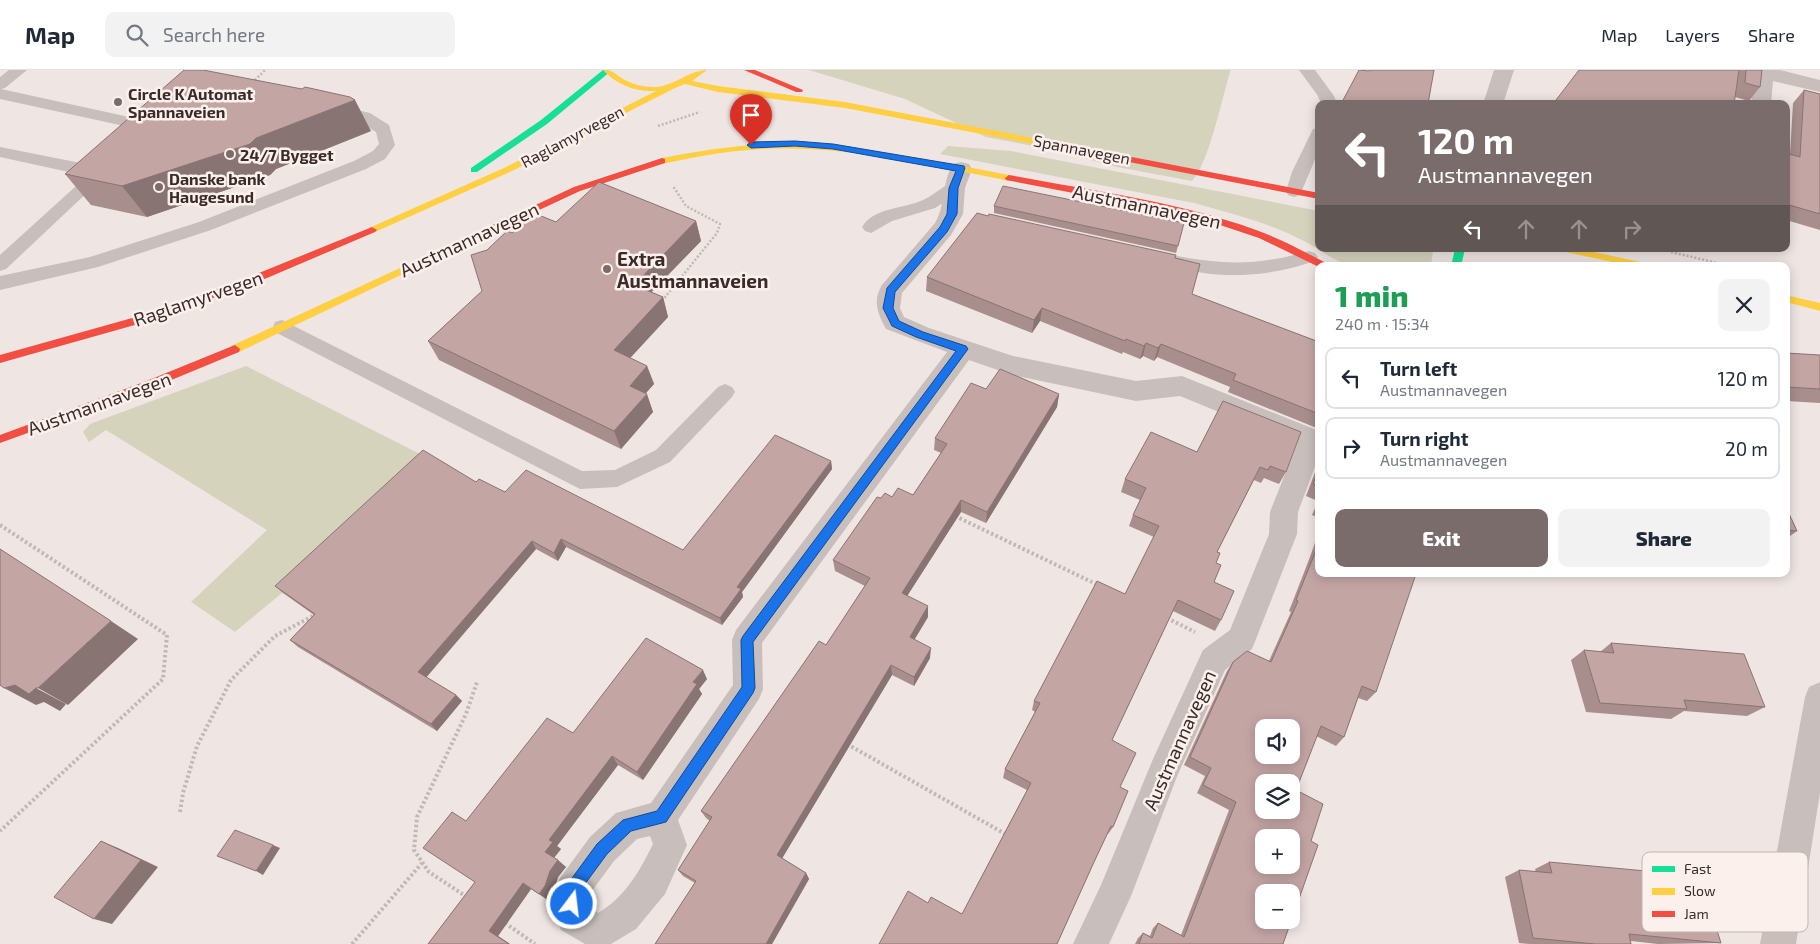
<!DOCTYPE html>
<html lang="en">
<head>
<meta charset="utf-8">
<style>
  :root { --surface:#fff; --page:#f2f2f3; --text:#1f2937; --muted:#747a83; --line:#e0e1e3; --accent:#796c6a }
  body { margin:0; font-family:"Exo 2",sans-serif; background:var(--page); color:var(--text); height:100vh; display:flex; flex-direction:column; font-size:19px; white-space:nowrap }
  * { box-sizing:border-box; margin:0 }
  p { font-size:16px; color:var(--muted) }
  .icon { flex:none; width:28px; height:28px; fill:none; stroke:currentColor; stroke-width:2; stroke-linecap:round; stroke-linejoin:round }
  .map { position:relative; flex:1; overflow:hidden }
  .details { position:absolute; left:1315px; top:192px; width:475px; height:315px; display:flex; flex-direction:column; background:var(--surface); border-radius:10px; box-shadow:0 2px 12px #0003 }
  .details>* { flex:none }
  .top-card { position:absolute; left:1315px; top:30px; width:475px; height:152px; border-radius:10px; box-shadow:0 2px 12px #0003; background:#796c6a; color:#fff; overflow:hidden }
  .buttons { position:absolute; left:1255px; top:649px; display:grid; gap:10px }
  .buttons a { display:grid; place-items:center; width:45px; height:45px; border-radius:10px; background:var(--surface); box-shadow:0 2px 12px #0003; font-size:25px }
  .pin { position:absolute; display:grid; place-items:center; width:42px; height:42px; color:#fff; margin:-51px -21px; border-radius:50% 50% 50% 0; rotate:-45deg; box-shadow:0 0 5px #0007 }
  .pin .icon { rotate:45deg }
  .me { position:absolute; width:55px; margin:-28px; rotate:15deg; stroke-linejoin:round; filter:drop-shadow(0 0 4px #0008) }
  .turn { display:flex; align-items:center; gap:18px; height:105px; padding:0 20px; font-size:22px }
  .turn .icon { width:65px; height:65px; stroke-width:2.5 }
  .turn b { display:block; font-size:35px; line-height:42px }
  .lanes { display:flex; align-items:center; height:48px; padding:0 20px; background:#0003; justify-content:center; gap:25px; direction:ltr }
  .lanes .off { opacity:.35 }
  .round { display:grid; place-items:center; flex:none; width:52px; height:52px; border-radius:10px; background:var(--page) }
  .headline { display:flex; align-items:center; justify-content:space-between; height:85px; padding:0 20px }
  h1 { font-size:30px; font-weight:800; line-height:38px; color:#1e9e55 }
  .action { display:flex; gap:10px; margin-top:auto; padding:10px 20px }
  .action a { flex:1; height:58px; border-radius:10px; background:var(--accent); color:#fff; font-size:20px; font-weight:800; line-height:58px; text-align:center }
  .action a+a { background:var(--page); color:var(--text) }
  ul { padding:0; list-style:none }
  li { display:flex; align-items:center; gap:15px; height:62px; margin:0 10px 8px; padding:0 10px; border:2px solid var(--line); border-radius:10px }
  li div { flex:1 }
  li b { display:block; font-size:19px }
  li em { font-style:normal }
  header { display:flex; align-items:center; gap:30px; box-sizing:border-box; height:70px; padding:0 25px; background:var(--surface); border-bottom:1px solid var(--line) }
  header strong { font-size:24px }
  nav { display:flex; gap:28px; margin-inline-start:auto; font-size:18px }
  .search { width:350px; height:45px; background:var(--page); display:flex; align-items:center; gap:12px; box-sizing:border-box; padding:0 18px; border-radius:10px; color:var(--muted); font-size:19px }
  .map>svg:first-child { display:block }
  .green { fill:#d5d3bc }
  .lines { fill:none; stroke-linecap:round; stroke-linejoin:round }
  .path-far1 { stroke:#c1b7b4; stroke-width:2.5; stroke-dasharray:2 2; stroke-linecap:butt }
  .path { stroke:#c1b7b4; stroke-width:4; stroke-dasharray:2.5 2.5; stroke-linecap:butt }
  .lane { fill:#c8bfbc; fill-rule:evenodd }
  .street { fill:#c8bfbc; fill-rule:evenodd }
  .fast { fill:#16e098; fill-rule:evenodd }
  .slow { fill:#ffcf43; fill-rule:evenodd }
  .jam { fill:#f24e42; fill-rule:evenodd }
  .wall { fill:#a88e8d }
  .shaded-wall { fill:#887473 }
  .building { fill:#c3a5a4; stroke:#887473; fill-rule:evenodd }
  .route { fill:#1a73e8; stroke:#114b97 }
  .poi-dot { fill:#796c6a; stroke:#fbf0eb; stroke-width:2 }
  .labels { text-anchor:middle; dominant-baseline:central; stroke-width:5; stroke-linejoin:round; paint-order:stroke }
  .far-poi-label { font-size:16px; font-weight:bold; fill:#3a2a29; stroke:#fbf0eb; text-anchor:start }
  .far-street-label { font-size:16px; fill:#3a2a29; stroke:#fbf0eb }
  .street-label { font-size:19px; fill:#3a2a29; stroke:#fbf0eb }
  .poi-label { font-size:19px; font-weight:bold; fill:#3a2a29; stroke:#fbf0eb; text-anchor:start }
  .key { fill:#fbf0eb; stroke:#c1b5b1; stroke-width:1 }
  .key-label { font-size:14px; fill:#3a2a29 }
</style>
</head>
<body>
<header>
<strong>Map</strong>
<div class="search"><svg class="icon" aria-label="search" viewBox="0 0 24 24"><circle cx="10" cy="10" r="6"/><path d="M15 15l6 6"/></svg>Search here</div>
<nav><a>Map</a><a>Layers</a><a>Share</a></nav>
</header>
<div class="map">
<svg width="1820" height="874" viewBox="0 0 1820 874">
  <rect width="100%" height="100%" fill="#efe6e3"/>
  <g class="green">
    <path d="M809 0H1230V2C1222 28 1209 93 1192 111L1117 97 1049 79 986 67 905 29Z"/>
    <path d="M948 76 1011 81 1319 141V179H1430L1433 181 1431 195C1423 198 1360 198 1351 196 1333 191 1317 177 1300 169 1266 152 1230 143 1194 133L940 84Z"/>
    <path d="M246 296 430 389 282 523 235 562 191 532 267 460 106 360 89 372 83 362 90 354Z"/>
  </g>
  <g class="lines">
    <g class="path-far1">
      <path d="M252 13 265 0"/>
      <path d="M658 56 700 42"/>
      <path d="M1671 182 1730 196"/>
      <path d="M662 231 717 163 720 154 686 136 673 116"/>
    </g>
    <g class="path">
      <path d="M955 446 1098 515"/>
      <path d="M0 455 167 565 163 609 0 761"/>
      <path d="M1167 548 1195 562"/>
      <path d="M847 674 1007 765"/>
      <path d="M180 742 183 723 197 676 231 610 275 566 315 545"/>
      <path d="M467 827 429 802 414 780 417 747 466 644 477 612"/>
      <path d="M505 853 535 874"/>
      <path d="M352 874 422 793"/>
    </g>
    <g class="lane">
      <path d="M9 0H27L5 18 1 19 152 52 158 53 160 57 158 61 152 62 0 29V7Z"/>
      <path d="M1299 0H1315L1334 26 1337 34H1321L1318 26Z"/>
      <path d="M336 35 370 43 389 55 395 75 385 89 366 99 211 160 98 197 0 220V206L90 187 199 152 354 91 373 81 379 74 376 62 358 51 330 44 328 40 330 36Z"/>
      <path d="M1319 58V80L1300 125 1294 127 1288 125 1286 121 1292 102 1311 63 1313 59Z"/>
      <path d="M0 77 101 97 107 98 109 102 6 199 0 201V185L87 106 0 87Z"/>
      <path d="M954 112 960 114 962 118 960 122 935 138 892 151 871 163 865 161 862 157C874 137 904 139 923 130 934 125 942 116 954 112Z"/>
      <path d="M1309 181 1315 183 1318 187 1315 191C1265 208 1217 210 1166 195L1163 191 1166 187 1172 185C1225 195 1257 196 1309 181Z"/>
      <path d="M282 250 582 401 615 400 656 380 718 317 725 314 732 317 735 322 732 327 670 392 617 417 580 419 275 262 273 257 275 252Z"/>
    </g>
    <g class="street">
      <path d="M1494 0H1514L1503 34H1483Z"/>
      <path d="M1745 0H1780L1820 10V22L1773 11 1771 34H1751L1754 6 1748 4Z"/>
      <path d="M961 92 969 94 972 99 965 118 963 144 951 165 902 223 900 238 904 247 929 258 1013 286 1136 311 1182 306 1319 361V386L1298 442 1297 464 1256 569 1252 579 1225 600 1178 704 1131 826 1109 874H1073L1101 815 1153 689 1203 580 1230 560 1269 464 1270 442 1297 374 1180 326 1136 331 1012 305 969 290 762 573 763 619 759 629 678 750 687 775 665 824 636 859 611 874H585L561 860 556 848 555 820 560 808 590 767 616 743 651 733 733 615 732 570 736 560 947 282 886 259C878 244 872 231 882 215L935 153C946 135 941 114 953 94ZM650 766 653 774C640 801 624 828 598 843L590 838 589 825 614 791 637 769Z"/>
      <path d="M1820 612V723L1796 874H1760L1805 627 1809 617Z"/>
    </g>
    <g class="fast">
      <path d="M603 0 611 1 547 54 477 102H471V98L541 50Z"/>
      <path d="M1455 179H1465L1461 196H1451Z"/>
    </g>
    <g class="slow">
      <path d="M603 0C612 0 613 2 620 7 630 14 643 17 655 17 675 16 689 0 707 0L692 11 718 16 845 32 1101 81 1105 84 1101 87 845 38 718 22 685 14 675 18 512 101 375 162H369V158L506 97 656 21C635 22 617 15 603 0Z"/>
      <path d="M793 73C866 77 937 91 1009 105L1013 108 1009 111C924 94 836 73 748 80 719 82 691 88 662 94L658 91 662 88C706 79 748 74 793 73Z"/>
      <path d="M478 162 483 165 481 167 239 282 235 283 230 279 231 276Z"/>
      <path d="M1561 179H1580L1645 193 1650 196H1631L1566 182Z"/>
      <path d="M1786 225 1820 233V241L1786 232Z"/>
    </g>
    <g class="jam">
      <path d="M744 0H755L803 20 802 22H796Z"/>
      <path d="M1101 81 1319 123V129L1098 86V82Z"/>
      <path d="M662 88 665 89V93L580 121 481 167H475L473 165 475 163 574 117Z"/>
      <path d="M1009 105C1091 121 1176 131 1256 160 1281 169 1305 182 1328 194L1330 196 1319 197 1259 168 1220 155 1162 140 1006 110 1005 108Z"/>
      <path d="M372 157 377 160 375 162 267 208 156 249 0 293V285L150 243 232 214Z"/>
      <path d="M235 275 240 279 239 282 152 318 0 373V365L144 312Z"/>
    </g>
  </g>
  <g class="wall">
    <path d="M1579 0H1762L1760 17 1749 31 1735 27Z"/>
    <path d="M1804 20 1820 24V160L1786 150V83L1790 84 1793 33Z"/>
    <path d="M371 61 276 99 270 105 147 147 91 135 65 104Z"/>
    <path d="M994 136 1178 176 1176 183 994 143Z"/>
    <path d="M696 151 701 171 651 222 663 227 668 247 630 288 647 296 654 314 646 323 653 342 621 379 439 290 428 271 482 221 487 180 512 163 556 152Z"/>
    <path d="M1175 188 1192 224 1319 272V359L1228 322 1230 317 1157 287 1154 291 1143 286 1140 289 1123 282 1122 284 1040 251 1032 263 926 221 927 207Z"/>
    <path d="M1786 283 1820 286V333L1786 331Z"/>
    <path d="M986 319 1059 324 1057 337 986 453 961 442 907 526 928 547 914 570 930 588 914 616 892 605 782 788 806 803 809 809 772 874H655L695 813 683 806 678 800 710 751 706 748 701 741 826 575 865 516 835 501 833 490 881 428 913 425 941 383 934 380 935 368Z"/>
    <path d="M1223 331 1286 402 1279 414 1264 408 1261 413 1254 410 1217 482 1214 512 1221 550 1215 561 1173 541 1112 670 1120 717 1113 757 1108 764H1107L1094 792 1057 874H879L928 833 962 844 1027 720 1003 708 1005 699 1035 642 1032 640 1034 631 1125 524 1154 467 1129 456 1133 445 1140 430 1121 422 1125 409 1197 382Z"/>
    <path d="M831 391 832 399 742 522 743 527 722 555 566 477 558 491 536 479 426 607 456 625 462 631 437 661 298 577 290 570 314 545 283 523 275 516 476 412 683 480Z"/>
    <path d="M1319 392V448L1312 445 1318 431 1306 426Z"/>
    <path d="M1786 437 1797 461 1786 469Z"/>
    <path d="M1319 461V504L1376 622 1367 631 1358 628 1344 667 1336 676 1316 666 1296 720 1311 771 1283 874H1135L1138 868 1143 863 1150 866 1153 858 1158 853 1181 865 1229 740 1197 723 1205 706 1184 695 1227 601 1233 592 1269 591 1291 542 1289 541 1310 487Z"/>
    <path d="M1611 573 1765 637 1747 646 1684 641 1671 649 1586 642 1571 590 1584 580 1600 582Z"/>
    <path d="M707 609 699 619 702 624 643 710 618 695 557 776 561 779 554 788 566 797 558 807 553 822 548 830 531 819 498 866 510 874H428L475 812 466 751 573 663Z"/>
    <path d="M1549 792 1721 873 1658 874 1631 871V874H1530L1519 873 1505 807 1519 800 1536 802 1535 799Z"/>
  </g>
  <g class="shaded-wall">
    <path d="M355 30 371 61 276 99 270 105 147 147 122 116 256 68Z"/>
    <path d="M696 151 701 171 640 234 634 215Z"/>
    <path d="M663 227 668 247 620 299 614 280Z"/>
    <path d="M1042 238 1040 251 1032 263 1034 250Z"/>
    <path d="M1146 273 1143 286 1140 289 1144 276Z"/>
    <path d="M1161 274 1157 287 1154 291 1158 278Z"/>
    <path d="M647 296 654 314 636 334 630 316Z"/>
    <path d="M647 324 653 342 621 379 614 361Z"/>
    <path d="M1059 324 1057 337 986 453 987 442Z"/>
    <path d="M831 391 832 399 742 522 743 527 722 555 720 548 737 517Z"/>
    <path d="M961 430V442L902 534V523Z"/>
    <path d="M561 469 566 477 558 491 554 483Z"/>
    <path d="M532 471 536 479 425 609 418 602Z"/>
    <path d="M928 536V547L910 577V567Z"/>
    <path d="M111 551 138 569 68 635 38 618Z"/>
    <path d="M931 578 930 588 914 616V607Z"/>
    <path d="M891 595 892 605 780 792 777 785Z"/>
    <path d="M703 600 707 609 699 619 702 624 643 710 637 702 693 612Z"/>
    <path d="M15 615 36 618 66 634 60 641 44 632 36 635 4 618Z"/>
    <path d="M456 625 462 631 437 661 431 654Z"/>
    <path d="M612 686 618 695 557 776 561 779 553 789 545 782 549 770Z"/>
    <path d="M101 771 118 778 158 797 112 854 94 849Z"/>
    <path d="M273 775 280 778 263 805 256 801Z"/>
    <path d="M558 790 566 797 558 807 553 822 548 830 539 824 550 801Z"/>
    <path d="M806 803 809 809 772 874H766Z"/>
    <path d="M523 813 531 819 498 866 510 874H509L489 861Z"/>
  </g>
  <g class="building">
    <path d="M184 0H203L302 19 305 17 350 27 355 30 256 68 250 74 122 116 65 104Z"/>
    <path d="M1359 0 1369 1 1370 0H1434L1428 34H1341Z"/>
    <path d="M1579 0H1739L1734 34H1553Z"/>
    <path d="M1746 0H1762L1760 17 1745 13Z"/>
    <path d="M1804 20 1820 24V144L1786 134V83L1800 87Z"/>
    <path d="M599 112 696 151 634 215 663 227 614 280 647 296 630 316 647 324 614 361 428 271 482 221 471 185 487 180 507 161 512 163 534 143 556 152Z"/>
    <path d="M1003 116 1184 153 1178 176 994 136Z"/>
    <path d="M977 143 988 146 989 144 1176 185 1175 188 1200 194 1192 224 1319 272V344L1233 310 1236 304 1161 274 1158 278 1146 273 1144 276 1126 269 1125 271 1042 238 1034 250 927 207Z"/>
    <path d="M1786 283 1820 285V319L1786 317Z"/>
    <path d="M1000 299 1059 324 987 442 961 430 902 523 928 536 910 567 931 578 914 607 891 595 777 785 806 803 766 874H655L696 811 678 800 712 747 701 741 819 571 826 575 870 508 833 490 877 427 881 428 885 423 892 427 898 418 913 425 947 374 935 368 971 313 986 319Z"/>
    <path d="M1223 331 1301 362 1286 402 1270 396 1268 400 1260 397 1217 482 1220 483 1216 493 1221 495 1214 512 1234 521 1221 550 1178 530 1112 670 1136 683 1120 717 1128 721 1113 757 1111 756 1094 792 1057 874H879L908 821 928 833 931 827 962 844 1031 713 1005 699 1040 633 1034 631 1097 511 1125 524 1159 456 1133 445 1146 418 1125 409 1151 362 1197 382Z"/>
    <path d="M775 365 831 391 737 517 741 519 720 548 561 469 554 483 532 471 418 602 456 625 431 654 290 570 315 544 275 516 423 380 476 412 479 409 505 422 526 400 683 480Z"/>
    <path d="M1319 399V416L1313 414Z"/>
    <path d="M1786 437 1797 461 1786 460Z"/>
    <path d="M1319 473V504H1416L1376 622 1362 616 1344 667 1321 656 1296 720 1323 734 1311 771 1318 775 1283 874H1139L1143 863 1152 868 1158 853 1184 867 1236 732 1203 715 1211 698 1190 687 1233 592 1247 581 1271 592 1298 531 1296 530ZM1264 658H1291V685H1264ZM1264 712H1291V740H1264ZM1264 768H1291V795H1264ZM1264 822H1291V850H1264Z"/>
    <path d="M0 479 111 551 38 618H36L29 624 15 615 4 618 0 615Z"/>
    <path d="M646 568 703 600 693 612 697 614 637 702 612 686 549 770 553 772 545 782 558 790 550 801 545 816 539 824 523 813 489 861 509 874H428L475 812 423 778 452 742 466 751 547 648 573 663Z"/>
    <path d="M1611 573 1744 584 1765 637 1684 630 1687 639 1600 633 1584 580 1614 583Z"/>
    <path d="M235 760 273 775 256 801 217 786Z"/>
    <path d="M101 771 141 790 94 849 54 827Z"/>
    <path d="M1549 792 1700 806 1721 873 1629 864 1631 874H1595L1533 868 1519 800 1552 803Z"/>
  </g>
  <path class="route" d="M795 71 833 74 964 96 965 98 958 118 957 144 947 162 895 222 893 238 899 251 923 262 966 276 968 279 753 572 755 618 753 623 666 752 631 761 607 784 579 822 580 834 577 839 572 841 567 839C564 832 564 823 567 815L597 774 623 750 657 741 742 617 741 570 743 566 956 281 916 267 892 256 883 238 887 218 940 157 947 144 949 118 956 101 833 79 795 76 751 78 747 75 751 72Z"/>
  <g class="poi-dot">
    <circle cx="118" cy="32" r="5"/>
    <circle cx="230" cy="84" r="5"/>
    <circle cx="159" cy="117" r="5"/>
    <circle cx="607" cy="199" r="5"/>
  </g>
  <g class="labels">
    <g class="far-poi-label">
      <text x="128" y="23">Circle K Automat<tspan x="128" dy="18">Spannaveien</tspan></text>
      <text x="240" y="84">24/7 Bygget</text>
      <text x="169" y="108">Danske bank<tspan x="169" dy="18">Haugesund</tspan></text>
    </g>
    <g class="far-street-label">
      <text transform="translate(572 66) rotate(-28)">Raglamyrvegen</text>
      <text transform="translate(1082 79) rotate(11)">Spannavegen</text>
    </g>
    <g class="street-label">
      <text transform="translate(1147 136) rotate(12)">Austmannavegen</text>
      <text transform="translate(469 169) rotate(-25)">Austmannavegen</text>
      <text transform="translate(198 228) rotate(-19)">Raglamyrvegen</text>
      <text transform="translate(99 333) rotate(-20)">Austmannavegen</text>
      <text transform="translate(1179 670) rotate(-66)">Austmannavegen</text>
    </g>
    <g class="poi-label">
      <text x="617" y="188">Extra<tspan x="617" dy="22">Austmannaveien</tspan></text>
    </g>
  </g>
  <rect x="1642" y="782" width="166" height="80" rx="8" class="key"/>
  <rect x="1652" y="796" width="23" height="6" fill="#16e098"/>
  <rect x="1652" y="818" width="23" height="7" fill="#ffcf43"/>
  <rect x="1652" y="841" width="23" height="6" fill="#f24e42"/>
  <g class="key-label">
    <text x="1684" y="804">Fast</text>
    <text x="1684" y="826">Slow</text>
    <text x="1684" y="849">Jam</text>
  </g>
</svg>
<div class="buttons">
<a><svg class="icon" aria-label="sound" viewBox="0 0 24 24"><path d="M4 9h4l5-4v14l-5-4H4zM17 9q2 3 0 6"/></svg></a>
<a><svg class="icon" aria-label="layers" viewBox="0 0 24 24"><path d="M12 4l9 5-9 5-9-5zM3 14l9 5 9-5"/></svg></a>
<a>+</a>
<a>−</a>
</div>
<div class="pin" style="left:751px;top:75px;background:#d93025"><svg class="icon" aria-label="arrive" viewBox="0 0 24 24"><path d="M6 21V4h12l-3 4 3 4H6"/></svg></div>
<svg class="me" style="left:572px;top:834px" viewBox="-20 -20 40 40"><circle r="17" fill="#1a73e8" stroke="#fff" stroke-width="3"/><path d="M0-11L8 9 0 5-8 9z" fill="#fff"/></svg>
<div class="top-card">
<div class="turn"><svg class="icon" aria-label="left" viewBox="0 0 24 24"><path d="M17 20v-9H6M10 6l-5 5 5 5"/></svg><div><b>120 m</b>Austmannavegen</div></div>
<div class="lanes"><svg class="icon" aria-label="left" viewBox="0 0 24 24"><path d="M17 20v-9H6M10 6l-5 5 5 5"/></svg><svg class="icon off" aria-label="ahead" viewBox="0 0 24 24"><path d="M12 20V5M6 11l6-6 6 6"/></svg><svg class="icon off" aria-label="ahead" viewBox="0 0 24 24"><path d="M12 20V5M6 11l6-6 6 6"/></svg><svg class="icon off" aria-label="right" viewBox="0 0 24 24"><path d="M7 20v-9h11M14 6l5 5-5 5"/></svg></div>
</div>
<section class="details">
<div class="headline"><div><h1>1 min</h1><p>240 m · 15:34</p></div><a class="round"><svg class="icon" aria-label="close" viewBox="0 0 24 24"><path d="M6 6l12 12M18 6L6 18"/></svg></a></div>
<ul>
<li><svg class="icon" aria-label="left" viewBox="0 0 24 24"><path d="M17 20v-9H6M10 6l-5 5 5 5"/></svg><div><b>Turn left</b><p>Austmannavegen</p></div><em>120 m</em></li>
<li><svg class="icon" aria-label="right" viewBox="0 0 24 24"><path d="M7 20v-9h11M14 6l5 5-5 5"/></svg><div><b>Turn right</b><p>Austmannavegen</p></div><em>20 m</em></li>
</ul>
<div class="action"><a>Exit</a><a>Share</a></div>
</section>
</div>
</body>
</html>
